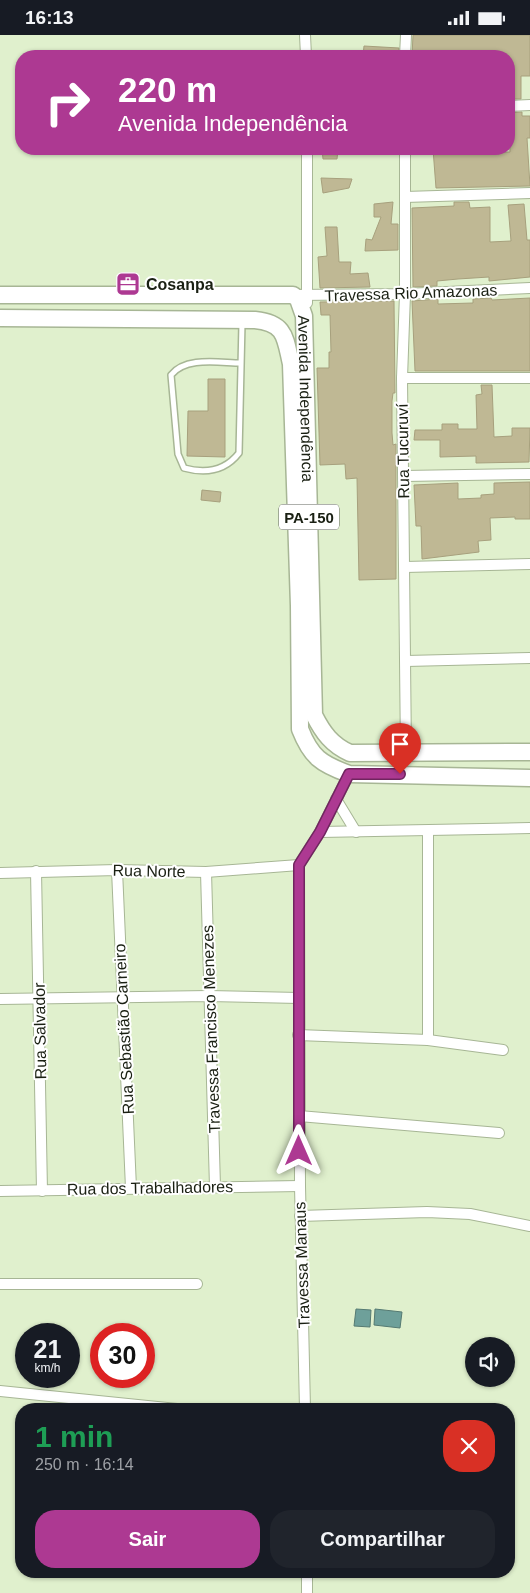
<!DOCTYPE html>
<html lang="pt">
<head>
<meta charset="utf-8">
<style>
  :root { --surface:#171b24; --page:#20242c; --text:#f1f3f6; --muted:#9ea1a6; --accent:#ad3992 }
  body { margin:0; font-family:Arial,sans-serif; background:var(--page); color:var(--text); height:100vh; display:flex; flex-direction:column; font-size:19px; white-space:nowrap }
  * { box-sizing:border-box; margin:0 }
  p { font-size:16px; color:var(--muted) }
  .icon { flex:none; width:28px; height:28px; fill:none; stroke:currentColor; stroke-width:2; stroke-linecap:round; stroke-linejoin:round }
  .map { position:relative; flex:1; overflow:hidden }
  .details { position:absolute; left:15px; top:1368px; width:500px; height:175px; display:flex; flex-direction:column; background:var(--surface); border-radius:20px; box-shadow:0 1px 4px #0004 }
  .details>* { flex:none }
  .guide { position:absolute; left:15px; top:15px; width:500px; height:105px; border-radius:20px; box-shadow:0 1px 4px #0004; background:#ad3992; color:#fff; overflow:hidden }
  .tools { position:absolute; left:465px; top:1302px; display:grid; gap:10px }
  .tools a { display:grid; place-items:center; width:50px; height:50px; border-radius:50%; background:var(--surface); box-shadow:0 1px 4px #0004; font-size:25px }
  .speed { position:absolute; left:15px; top:1288px; display:flex; gap:10px; font-size:25px; font-weight:700; text-align:center }
  .speed>* { display:grid; place-content:center; width:65px; height:65px; border-radius:50%; background:var(--surface); box-shadow:0 1px 4px #0004; line-height:1 }
  .speed small { font-size:12px; font-weight:400 }
  .speed .limit { border:8px solid #d22; background:#fff; color:#111 }
  .pin { position:absolute; display:grid; place-items:center; width:42px; height:42px; color:#fff; margin:-51px -21px; border-radius:50% 50% 50% 0; rotate:-45deg; box-shadow:0 0 5px #0007 }
  .pin .icon { rotate:45deg }
  .me { position:absolute; width:55px; margin:-28px; rotate:0deg; stroke-linejoin:round; filter:drop-shadow(0 0 4px #0008) }
  .turn { display:flex; align-items:center; gap:18px; height:105px; padding:0 20px; font-size:22px }
  .turn .icon { width:65px; height:65px; stroke-width:2.5 }
  .turn b { display:block; font-size:35px; line-height:42px }
  .round { display:grid; place-items:center; flex:none; width:52px; height:52px; border-radius:20px; background:var(--page) }
  .head { display:flex; align-items:center; justify-content:space-between; height:85px; padding:0 20px }
  h1 { font-size:30px; font-weight:800; line-height:38px; color:#1e9e55 }
  .cta { display:flex; gap:10px; margin-top:auto; padding:10px 20px }
  .cta a { flex:1; height:58px; border-radius:20px; background:var(--accent); color:#fff; font-size:20px; font-weight:800; line-height:58px; text-align:center }
  .cta a+a { background:var(--page); color:var(--text) }
  .status { display:flex; justify-content:space-between; align-items:center; height:35px; padding:0 25px; background:var(--surface); direction:ltr }
  .status svg { height:14px; fill:currentColor }
  .map>svg:first-child { display:block }
  .water { fill:#6ea09a; stroke:#557a72 }
  .building { fill:#bfb894; stroke:#a7a07d }
  .lines { fill:none; stroke-linecap:round; stroke-linejoin:round }
  .service-casing { stroke:#a7b695; stroke-width:8 }
  .minor-casing { stroke:#a7b695; stroke-width:12 }
  .primary-casing { stroke:#a7b695; stroke-width:19 }
  .service { stroke:#fff; stroke-width:5 }
  .minor { stroke:#fff; stroke-width:10 }
  .primary { stroke:#fff; stroke-width:16 }
  .route-casing { stroke:#70255f; stroke-width:12 }
  .route { stroke:#ad3992; stroke-width:9 }
  .labels { text-anchor:middle; dominant-baseline:central; stroke-width:4; stroke-linejoin:round; paint-order:stroke }
  .shield { fill:#fff; stroke:#5f635a; stroke-width:1 }
  .shield-label { font-size:15px; font-weight:bold; fill:#1a2013 }
  .poi-label { font-size:16px; font-weight:bold; fill:#1a2013; stroke:#fff; text-anchor:start }
  .street-label { font-size:16px; fill:#1a2013; stroke:#fff }
</style>
</head>
<body>
<div class="status"><b>16:13</b><svg viewBox="0 0 49 12"><path d="M0 12V9h3v3zM5 12V6h3v6zM10 12V3h3v9zM15 12V0h3v12zM26 1h20v11H26zM47 4h2v5h-2z"/></svg></div>
<div class="map">
<svg width="530" height="1558" viewBox="0 0 530 1558">
  <rect width="100%" height="100%" fill="#e0f0cd"/>
  <g class="water">
    <path d="M356 1274 371 1275 370 1292 354 1291Z"/>
    <path d="M375 1274 402 1277 400 1293 374 1290Z"/>
  </g>
  <g class="building">
    <path d="M413 0H530V41H521V64H509V21H412Z"/>
    <path d="M364 11 399 13 398 21H363Z"/>
    <path d="M522 77V81H530V103H527L530 151 436 153 433 114H453V118L510 117 509 78Z"/>
    <path d="M322 114H338L337 124H323Z"/>
    <path d="M321 143 352 144 349 153 323 158Z"/>
    <path d="M393 167 391 189H398V215L365 216 366 204 372 205 381 182H374V169Z"/>
    <path d="M454 167H469L470 173 490 172V207L511 206 508 170 524 169 527 205H530V242L489 246V242L458 244 437 246V251L413 252 412 173 454 171Z"/>
    <path d="M325 192H337L339 227H351L350 239 368 238 370 252 320 253 318 222 327 221Z"/>
    <path d="M491 263 492 265 530 263V336H415L412 266 438 264V269L473 268V264Z"/>
    <path d="M394 266 395 358H393L392 366V398L393 410 396 409V544L359 545 357 443 346 444 345 429 320 430 317 333H329V317H331L330 280H321L320 267Z"/>
    <path d="M208 344H225V422L187 421 188 376H208Z"/>
    <path d="M481 350H492L494 402 512 401V393H530L529 427 476 428V421L440 422V405H414L415 395H442V389H458V394H477L476 360 482 359Z"/>
    <path d="M530 447V484H515V482L490 483 491 505 478 506 479 517 422 524 421 491H416L414 450 458 448V464L481 463V460L494 459V448Z"/>
    <path d="M202 455 221 457 220 467 201 465Z"/>
  </g>
  <g class="lines">
    <g class="service-casing">
      <path id="service" d="M241 328C220 328 186 321 171 340L178 419 184 433C206 439 225 436 239 418L242 288"/>
    </g>
    <g class="minor-casing">
      <g id="minor">
        <path d="M305 0 306 21"/>
        <path d="M405 21 406 0"/>
        <path d="M509 71 530 70"/>
        <path d="M307 114V268"/>
        <path d="M405 114V259L402 343 406 718"/>
        <path d="M405 162 530 158"/>
        <path d="M294 260 405 259 530 253"/>
        <path d="M402 343H530"/>
        <path d="M404 441 530 439"/>
        <path d="M405 532 530 529"/>
        <path d="M406 626 530 623"/>
        <path d="M336 764 356 797"/>
        <path d="M428 796V1005"/>
        <path d="M320 797 530 793"/>
        <path d="M117 835 131 1153"/>
        <path d="M36 836 42 1156"/>
        <path d="M206 837 215 1152"/>
        <path d="M0 838 117 835 206 837 299 830"/>
        <path d="M0 964 209 961 299 963"/>
        <path d="M298 1000 428 1005 503 1015"/>
        <path d="M299 1081 499 1098"/>
        <path d="M0 1156 300 1151"/>
        <path d="M300 1181 427 1177 470 1179 530 1191"/>
        <path d="M0 1249H197"/>
        <path d="M0 1356 177 1374"/>
        <path d="M305 1374 300 1151 299 830 320 797 349 739"/>
        <path d="M307 1536V1558"/>
      </g>
    </g>
    <g class="primary-casing">
      <g id="primary">
        <path id="s1" d="M0 260H293L298 264 304 281 314 680C323 698 332 710 350 718L530 717"/>
        <path d="M0 283 255 285C286 288 285 303 291 329L299 571 300 694C311 722 321 729 349 739L530 743"/>
      </g>
    </g>
    <use href="#service" class="service"/>
    <use href="#minor" class="minor"/>
    <use href="#primary" class="primary"/>
  </g>
  <g class="lines">
    <g class="route-casing">
      <path id="route" d="M299 1116V830L320 797 349 739H400"/>
    </g>
    <use href="#route" class="route"/>
  </g>
  <defs>
    <g id="office-square" transform="scale(1.25)"><rect x="-9" y="-9" width="18" height="18" rx="4" fill="#ad3992" stroke="#fff"/><path d="M-6-3h4V-5.5h4V-3h4V5H-6ZM-1-4.5V-3h2v-1.5ZM-6 0V1H6V0Z" fill="#fff"/></g>
  </defs>
  <g fill-rule="evenodd">
    <use href="#office-square" x="128" y="249"/>
  </g>
  <g class="labels">
    <rect class="shield" x="279" y="469.5" width="60" height="25" rx="4"/>
    <g class="shield-label">
      <text x="309" y="482">PA-150</text>
    </g>
    <g class="poi-label">
      <text x="146" y="249">Cosanpa</text>
    </g>
    <g class="street-label">
      <text transform="translate(411 258) rotate(-2)">Travessa Rio Amazonas</text>
      <text stroke="none"><textPath href="#s1" startOffset="400">Avenida Independência</textPath></text>
      <text transform="translate(403 416) rotate(-91)">Rua Tucuruví</text>
      <text transform="translate(149 836) rotate(1)">Rua Norte</text>
      <text transform="translate(124 994) rotate(-93)">Rua Sebastião Carneiro</text>
      <text transform="translate(211 994) rotate(-92)">Travessa Francisco Menezes</text>
      <text transform="translate(40 996) rotate(-91)">Rua Salvador</text>
      <text transform="translate(150 1153) rotate(-1)">Rua dos Trabalhadores</text>
      <text transform="translate(302 1230) rotate(-92)">Travessa Manaus</text>
    </g>
  </g>
</svg>
<div class="tools">
<a><svg class="icon" aria-label="sound" viewBox="0 0 24 24"><path d="M4 9h4l5-4v14l-5-4H4zM17 9q2 3 0 6"/></svg></a>
</div>
<div class="speed"><div>21<small>km/h</small></div><div class="limit">30</div></div>
<div class="pin" style="left:400px;top:739px;background:#d93025"><svg class="icon" aria-label="arrive" viewBox="0 0 24 24"><path d="M6 21V4h12l-3 4 3 4H6"/></svg></div>
<svg class="me" style="left:299px;top:1116px" viewBox="-20 -20 40 40"><path d="M0-17L14 15 0 8-14 15z" fill="#ad3992" stroke="#fff" stroke-width="4"/></svg>
<div class="guide">
<div class="turn"><svg class="icon" aria-label="right" viewBox="0 0 24 24"><path d="M7 20v-9h11M14 6l5 5-5 5"/></svg><div><b>220 m</b>Avenida Independência</div></div>
</div>
<section class="details">
<div class="head"><div><h1>1 min</h1><p>250 m · 16:14</p></div><a class="round" style="background:#d93025;color:#fff"><svg class="icon" aria-label="close" viewBox="0 0 24 24"><path d="M6 6l12 12M18 6L6 18"/></svg></a></div>
<div class="cta"><a>Sair</a><a>Compartilhar</a></div>
</section>
</div>
</body>
</html>
